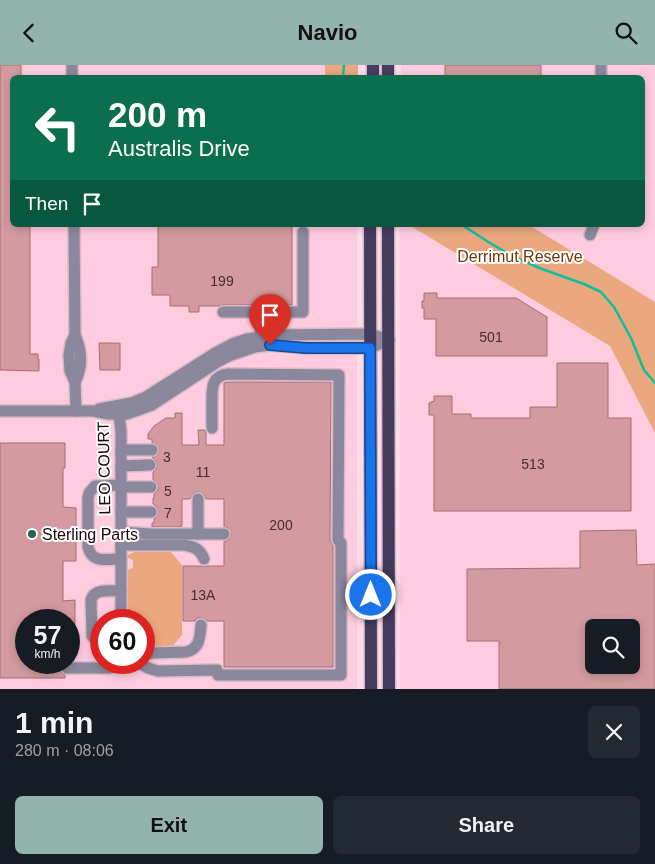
<!DOCTYPE html>
<html lang="en">
<head>
<meta charset="utf-8">
<style>
  :root { --surface:#171b24; --page:#242831; --text:#f1f3f6; --muted:#9ea1a6; --accent:#95b3ad }
  body { margin:0; font-family:Arial,sans-serif; background:var(--page); color:var(--text); height:100vh; display:flex; flex-direction:column; font-size:19px; white-space:nowrap }
  * { box-sizing:border-box; margin:0 }
  p { font-size:16px; color:var(--muted) }
  .icon { flex:none; width:28px; height:28px; fill:none; stroke:currentColor; stroke-width:2; stroke-linecap:round; stroke-linejoin:round }
  .map { position:relative; height:624px; overflow:hidden }
  .drawer { display:flex; flex-direction:column; background:var(--surface); flex:1 }
  .drawer>* { flex:none }
  .banner { position:absolute; left:10px; top:10px; width:635px; height:152px; border-radius:8px; box-shadow:0 2px 8px #0003; background:#0b6e4f; color:#fff; overflow:hidden }
  .controls { position:absolute; left:585px; top:554px; display:grid; gap:10px }
  .controls a { display:grid; place-items:center; width:55px; height:55px; border-radius:8px; background:var(--surface); box-shadow:0 2px 8px #0003; font-size:25px }
  .speed { position:absolute; left:15px; top:544px; display:flex; gap:10px; font-size:25px; font-weight:700; text-align:center }
  .speed>* { display:grid; place-content:center; width:65px; height:65px; border-radius:50%; background:var(--surface); box-shadow:0 2px 8px #0003; line-height:1 }
  .speed small { font-size:12px; font-weight:400 }
  .speed .limit { border:8px solid #d22; background:#fff; color:#111 }
  .pin { position:absolute; display:grid; place-items:center; width:42px; height:42px; color:#fff; margin:-51px -21px; border-radius:50% 50% 50% 0; rotate:-45deg; box-shadow:0 0 5px #0007 }
  .pin .icon { rotate:45deg }
  .me { position:absolute; width:55px; margin:-28px; rotate:0deg; stroke-linejoin:round; filter:drop-shadow(0 0 4px #0008) }
  .turn { display:flex; align-items:center; gap:18px; height:105px; padding:0 15px; font-size:22px }
  .turn .icon { width:65px; height:65px; stroke-width:2.5 }
  .turn b { display:block; font-size:35px; line-height:42px }
  .then { display:flex; align-items:center; height:48px; padding:0 15px; background:#0003; gap:10px; font-size:19px }
  .round { display:grid; place-items:center; flex:none; width:52px; height:52px; border-radius:8px; background:var(--page) }
  .summary { display:flex; align-items:center; justify-content:space-between; height:85px; padding:0 15px }
  h1 { font-size:30px; font-weight:600; line-height:38px }
  .button { display:flex; gap:10px; margin-top:auto; padding:10px 15px }
  .button a { flex:1; height:58px; border-radius:8px; background:var(--accent); color:#111; font-size:20px; font-weight:600; line-height:58px; text-align:center }
  .button a+a { background:var(--page); color:var(--text) }
  header { display:flex; justify-content:space-between; align-items:center; height:65px; padding:0 15px; background:var(--accent); color:#111; font-size:22px; font-weight:600 }
  .map>svg:first-child { display:block }
  .built { fill:#fecbdf; fill-rule:evenodd }
  .green { fill:#eba77d }
  .lines { fill:none; stroke-linecap:round; stroke-linejoin:round }
  .stream { stroke:#0bc19d; stroke-width:2.5 }
  .building { fill:#d39a9f; stroke:#a36e73; fill-rule:evenodd }
  .minor-casing { stroke:#d9bac6; stroke-width:14 }
  .major-casing { stroke:#d9bac6; stroke-width:15 }
  .minor { stroke:#8b889d; stroke-width:11 }
  .major { stroke:#433c5e; stroke-width:12 }
  .route-casing { stroke:#114b97; stroke-width:12 }
  .route { stroke:#1a73e8; stroke-width:9 }
  .poi-dot { fill:#246554; stroke:#fff; stroke-width:2 }
  .labels { text-anchor:middle; dominant-baseline:central; stroke-width:4; stroke-linejoin:round; paint-order:stroke }
  .number-label { font-size:14px; fill:#472b32 }
  .park-label { font-size:16px; fill:#703502; stroke:#fff }
  .street-label { font-size:16px; fill:#18060e; stroke:#fff }
  .poi-label { font-size:16px; fill:#18060e; stroke:#fff; text-anchor:start }
</style>
</head>
<body>
<header><svg class="icon" aria-label="back" viewBox="0 0 24 24"><path d="M15 5l-7 7 7 7"/></svg>Navio<svg class="icon" aria-label="search" viewBox="0 0 24 24"><circle cx="10" cy="10" r="6"/><path d="M15 15l6 6"/></svg></header>
<div class="map">
<svg width="655" height="624" viewBox="0 0 655 624">
  <rect width="100%" height="100%" fill="#fedce9"/>
  <g class="built">
    <path d="M0 0H358V12H12V160H357V624H0ZM26 555H69V598H26ZM101 555H144V598H101Z"/>
    <path d="M401 0H655V624H400V160H642V12H401ZM594 562H631V600H594Z"/>
  </g>
  <g class="green">
    <rect x="325" y="0" width="33" height="12"/>
    <path d="M409 160H529L655 237V368L610 281Z"/>
    <path d="M139 485H169L182 500V570L171 583H158L150 581 144 574V555H128V505L133 503V495L128 493V490Z"/>
  </g>
  <g class="lines">
    <g class="stream">
      <path d="M343 12 344 0"/>
      <path d="M462 160 490 178 514 192 542 204 584 219 601 227 614 242 631 273 644 305 655 318"/>
    </g>
  </g>
  <g class="building">
    <path d="M0 0H21V12H12V160H30V289H38V294H39V306L0 305Z"/>
    <rect x="445" y="0" width="96" height="12"/>
    <path d="M158 160H292V240H223L219 241H199V247H189V241H170V230H152V202H158Z"/>
    <path d="M424 228H437V233H516L547 252V291H436V254H424V243H422V236H424Z"/>
    <path d="M99 278H120V305H100Z"/>
    <path d="M557 298H608V353H631V446H434V350H429V338L434 336V331H452V349H471V353H530V342H557Z"/>
    <path d="M229 317H331L330 475 333 481V602H224V556H207L205 554 201 553H197L195 556H183V501H224V476H227L230 473 231 469 228 463 224 462V434H206L204 430 198 427 194 428 190 434H182V460L181 462H152V458H154V454L157 451 158 447 157 443 154 439H153V433H154V429L158 425V422L157 418 153 415V407L156 404 157 400 156 396 152 392 158 389 159 385 156 379 152 378V374H148V369L154 361 166 353H175V348H182V380H199L198 365H205L206 367V380H224V318Z"/>
    <path d="M0 378H65V403H63V442L76 443V496H63V536L75 535V576H69V555H26V598H62L60 603 61 607 65 610V613H0Z"/>
    <path d="M636 465 637 500 655 499V624H499V576H467V504L580 503V466ZM594 562H631V600H594Z"/>
  </g>
  <g class="lines">
    <g class="minor-casing">
      <g id="minor">
        <path d="M72 0V12"/>
        <path d="M601 12V0"/>
        <path d="M74 160 75 270 71 278 69 290 70 306 75 317 76 346"/>
        <path d="M590 170 594 160"/>
        <path d="M223 247H303V167"/>
        <path d="M260 247V262L262 277"/>
        <path d="M75 270C82 286 83 302 75 317"/>
        <path d="M118 342 121 366V555"/>
        <path d="M99 344 131 338 146 332 217 287 232 279 247 274 275 270 370 269 389 275"/>
        <path d="M0 346H93L108 349H127L152 340 219 296 231 290 255 282 270 280 306 283H370L389 275"/>
        <path d="M121 385H152"/>
        <path d="M121 401 150 400"/>
        <path d="M121 420 95 421 89 428 88 433V482C92 499 107 494 121 494"/>
        <path d="M121 422H151"/>
        <path d="M121 447H151"/>
        <path d="M121 467 151 469H198V434"/>
        <path d="M198 469H224"/>
        <path d="M121 480H184C195 482 200 484 204 494"/>
        <path d="M101 576H97L92 571 91 535C94 523 111 526 121 526"/>
        <path d="M144 590 152 588 186 587C200 584 200 572 201 560"/>
        <path d="M139 598 148 603 158 606 217 605 218 610H341V478L338 475 339 310 228 309C211 311 212 323 212 337 212 346 212 354 212 363"/>
        <path d="M67 603H109L124 598"/>
      </g>
    </g>
    <g class="major-casing">
      <g id="major">
        <path d="M388 0V12"/>
        <path d="M373 12V0"/>
        <path d="M370 160 371 624"/>
        <path d="M388 160 389 624"/>
      </g>
    </g>
    <use href="#minor" class="minor"/>
    <use href="#major" class="major"/>
  </g>
  <g class="lines">
    <g class="route-casing">
      <path id="route" d="M270 280 306 283H370L371 530"/>
    </g>
    <use href="#route" class="route"/>
  </g>
  <circle class="poi-dot" cx="32" cy="469" r="5"/>
  <g class="labels">
    <g class="number-label">
      <text x="222" y="216">199</text>
      <text x="491" y="272">501</text>
      <text x="167" y="392">3</text>
      <text x="533" y="399">513</text>
      <text x="203" y="407">11</text>
      <text x="168" y="426">5</text>
      <text x="168" y="448">7</text>
      <text x="281" y="460">200</text>
      <text x="203" y="530">13A</text>
    </g>
    <g class="park-label">
      <text x="520" y="191">Derrimut Reserve</text>
    </g>
    <g class="street-label">
      <text transform="translate(104 403) rotate(-91)">LEO COURT</text>
    </g>
    <g class="poi-label">
      <text x="42" y="469">Sterling Parts</text>
    </g>
  </g>
</svg>
<div class="controls">
<a><svg class="icon" aria-label="search" viewBox="0 0 24 24"><circle cx="10" cy="10" r="6"/><path d="M15 15l6 6"/></svg></a>
</div>
<div class="speed"><div>57<small>km/h</small></div><div class="limit">60</div></div>
<div class="pin" style="left:270px;top:280px;background:#d93025"><svg class="icon" aria-label="arrive" viewBox="0 0 24 24"><path d="M6 21V4h12l-3 4 3 4H6"/></svg></div>
<svg class="me" style="left:371px;top:530px" viewBox="-20 -20 40 40"><circle r="17" fill="#1a73e8" stroke="#fff" stroke-width="3"/><path d="M0-11L8 9 0 5-8 9z" fill="#fff"/></svg>
<div class="banner">
<div class="turn"><svg class="icon" aria-label="left" viewBox="0 0 24 24"><path d="M17 20v-9H6M10 6l-5 5 5 5"/></svg><div><b>200 m</b>Australis Drive</div></div>
<div class="then">Then<svg class="icon" aria-label="arrive" viewBox="0 0 24 24"><path d="M6 21V4h12l-3 4 3 4H6"/></svg></div>
</div>
</div>
<section class="drawer">
<div class="summary"><div><h1>1 min</h1><p>280 m · 08:06</p></div><a class="round"><svg class="icon" aria-label="close" viewBox="0 0 24 24"><path d="M6 6l12 12M18 6L6 18"/></svg></a></div>
<div class="button"><a>Exit</a><a>Share</a></div>
</section>
</body>
</html>
